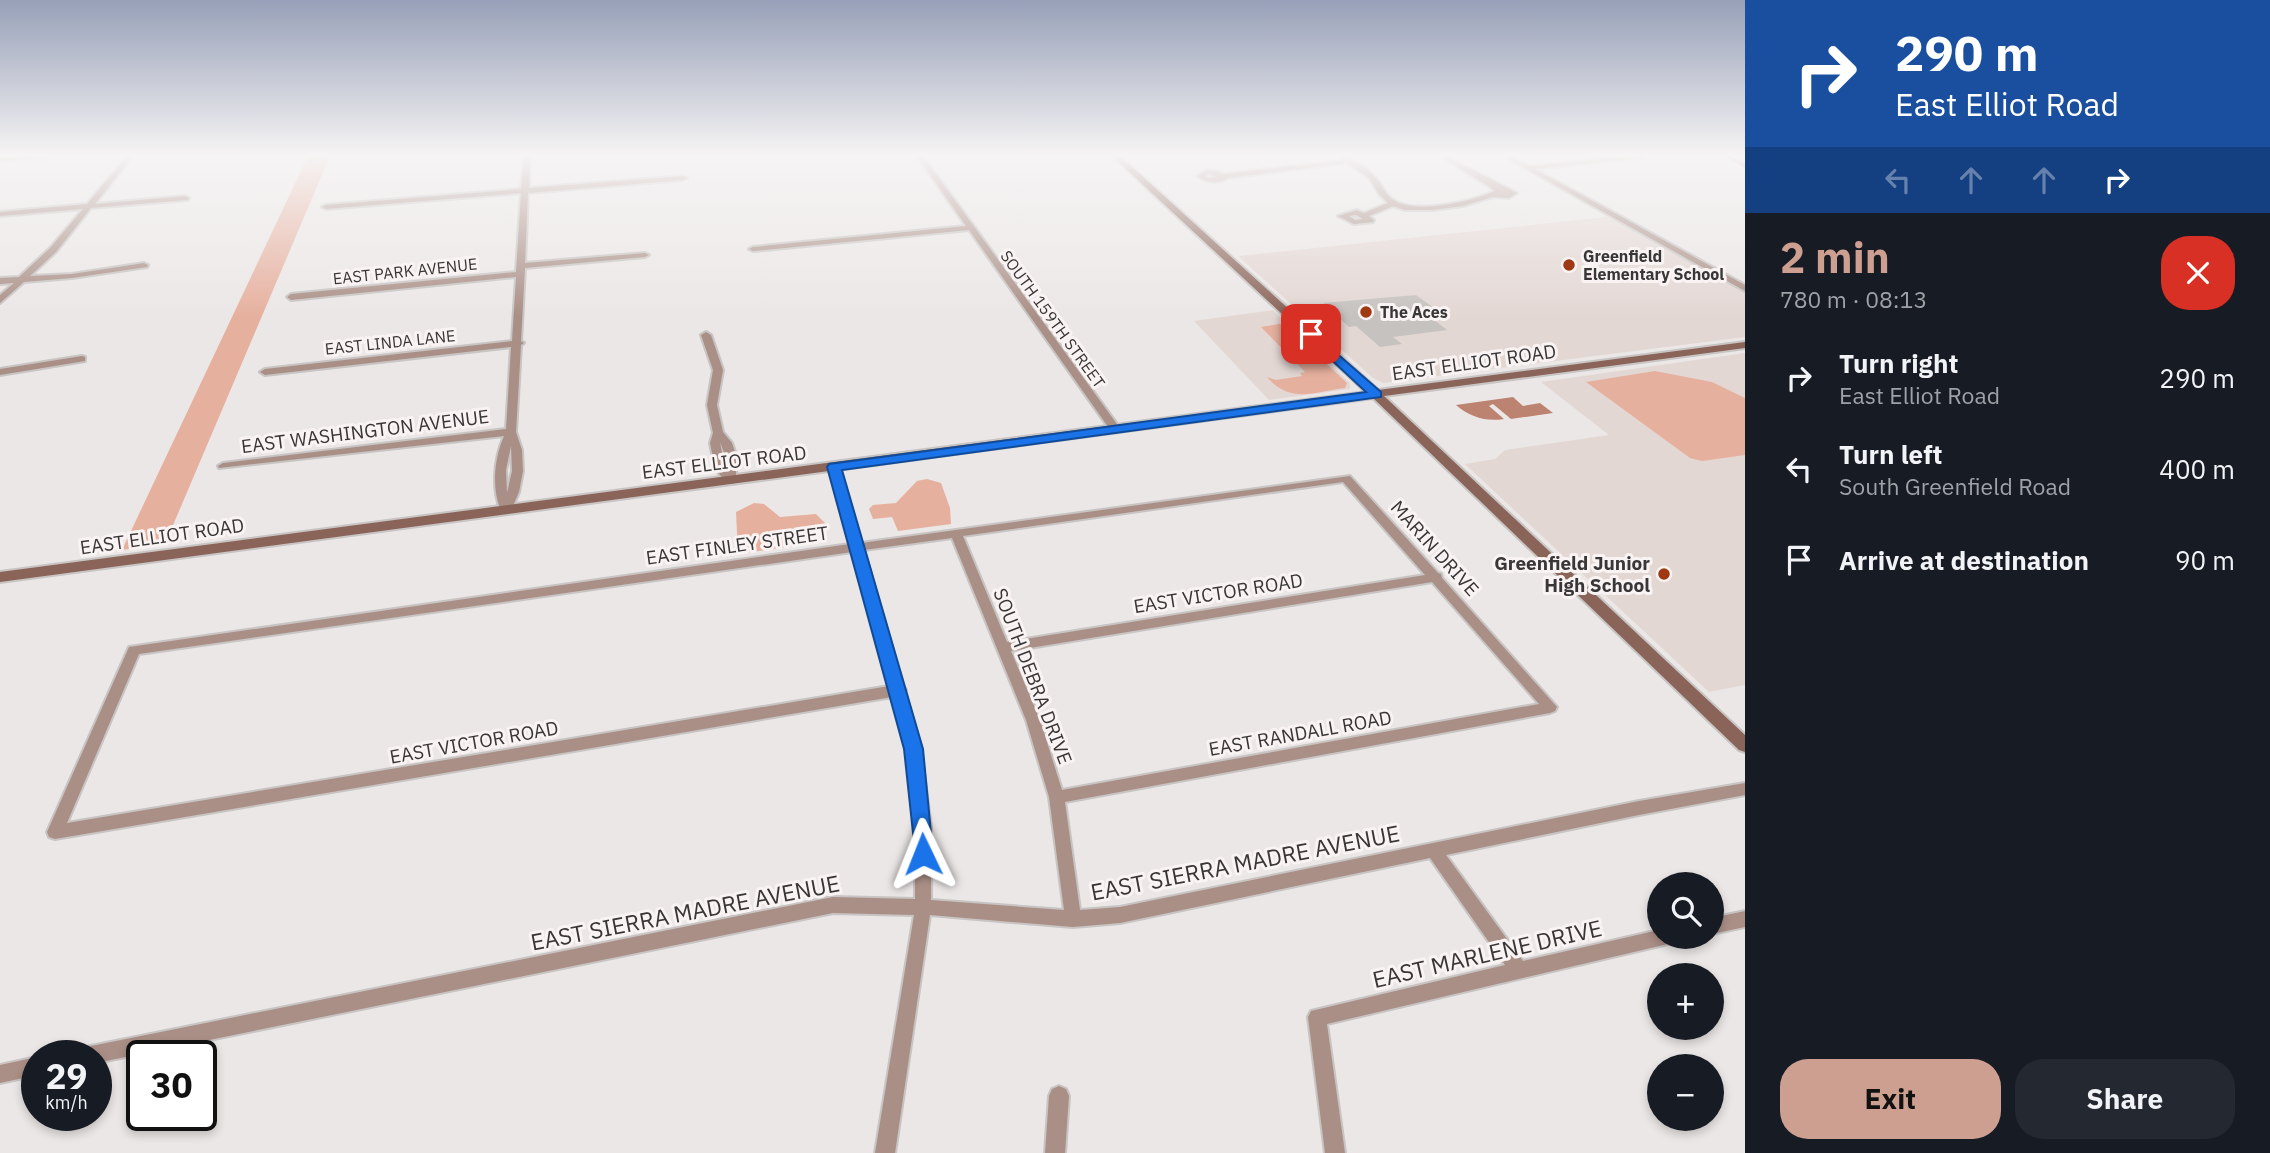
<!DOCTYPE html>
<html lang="en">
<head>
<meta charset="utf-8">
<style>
  :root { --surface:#171b24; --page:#242831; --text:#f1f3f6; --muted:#9ea1a6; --accent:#cc9f90 }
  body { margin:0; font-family:"IBM Plex Sans",sans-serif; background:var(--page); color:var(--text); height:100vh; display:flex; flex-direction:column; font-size:26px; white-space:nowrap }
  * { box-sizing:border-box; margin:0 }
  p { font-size:23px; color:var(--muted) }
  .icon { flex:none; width:38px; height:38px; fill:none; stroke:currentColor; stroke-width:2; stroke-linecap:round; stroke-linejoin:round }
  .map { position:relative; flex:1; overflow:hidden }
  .details { display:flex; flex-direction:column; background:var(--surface); width:525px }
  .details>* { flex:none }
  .banner { background:#1a4fa0; color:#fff; overflow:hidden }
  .buttons { position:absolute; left:1647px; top:872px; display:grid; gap:14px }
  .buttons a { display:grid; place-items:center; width:77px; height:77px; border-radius:50%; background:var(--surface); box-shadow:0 4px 10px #0003; font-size:35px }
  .speed { position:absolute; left:21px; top:1040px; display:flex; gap:14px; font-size:35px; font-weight:700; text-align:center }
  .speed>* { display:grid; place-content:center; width:91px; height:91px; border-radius:50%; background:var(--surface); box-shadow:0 4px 10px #0003; line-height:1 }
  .speed small { font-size:18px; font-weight:400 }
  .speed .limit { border:4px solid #111; border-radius:10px; background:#fff; color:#111 }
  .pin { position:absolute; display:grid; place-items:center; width:60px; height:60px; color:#fff; margin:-30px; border-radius:14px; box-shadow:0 4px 10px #0006 }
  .me { position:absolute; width:77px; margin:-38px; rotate:358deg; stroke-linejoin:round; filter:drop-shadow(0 0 5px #0008) }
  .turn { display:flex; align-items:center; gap:24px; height:147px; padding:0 35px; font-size:32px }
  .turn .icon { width:91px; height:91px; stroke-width:2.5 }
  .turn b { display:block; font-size:49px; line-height:60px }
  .lanes { display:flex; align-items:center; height:66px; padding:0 35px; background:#0003; justify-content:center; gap:35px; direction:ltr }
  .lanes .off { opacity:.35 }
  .round { display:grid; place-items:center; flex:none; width:74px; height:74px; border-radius:28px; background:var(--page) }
  .summary { display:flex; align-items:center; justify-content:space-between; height:119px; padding:0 35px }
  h1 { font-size:42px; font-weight:700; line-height:52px; color:var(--accent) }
  .action { display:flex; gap:14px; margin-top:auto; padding:14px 35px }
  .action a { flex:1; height:80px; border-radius:28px; background:var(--accent); color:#111; font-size:28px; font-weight:700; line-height:80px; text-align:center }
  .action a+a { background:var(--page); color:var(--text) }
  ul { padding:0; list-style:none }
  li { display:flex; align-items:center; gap:21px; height:91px; padding:0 35px }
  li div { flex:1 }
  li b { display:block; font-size:26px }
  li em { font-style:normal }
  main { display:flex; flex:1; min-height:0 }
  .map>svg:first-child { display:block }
  .built { fill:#e3d7d3 }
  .green { fill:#e6b09e }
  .water { fill:#bd8371 }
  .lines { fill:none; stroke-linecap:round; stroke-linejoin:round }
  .canal { fill:#bd8371; fill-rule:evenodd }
  .building { fill:#c6c2c0 }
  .street-casing { stroke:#c7c4c3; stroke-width:4 }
  .secondary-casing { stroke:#c7c4c3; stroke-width:4 }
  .street { fill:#aa8f86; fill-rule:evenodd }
  .secondary { fill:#8a6458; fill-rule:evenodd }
  .route { fill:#1a73e8; stroke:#114b97; stroke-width:2 }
  .poi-dot { fill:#9f3914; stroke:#f9f4f3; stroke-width:2.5 }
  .labels { text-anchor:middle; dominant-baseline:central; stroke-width:6; stroke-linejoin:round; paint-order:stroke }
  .far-poi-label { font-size:16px; font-weight:bold; fill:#383636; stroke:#f9f4f3; text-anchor:start }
  .far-street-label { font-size:16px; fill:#383636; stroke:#f9f4f3 }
  .street-label { font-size:19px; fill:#383636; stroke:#f9f4f3 }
  .poi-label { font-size:19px; font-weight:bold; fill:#383636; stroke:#f9f4f3; text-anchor:end }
  .near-street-label { font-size:23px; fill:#383636; stroke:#f9f4f3 }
</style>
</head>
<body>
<main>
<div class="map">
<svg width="1745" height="1153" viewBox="0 0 1745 1153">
  <rect width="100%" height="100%" fill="#ebe7e6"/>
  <g class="built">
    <path d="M1608 217 1745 292V337L1383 383 1373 378 1238 256Z"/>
    <path d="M1273 310 1350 383V389L1269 400 1194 321Z"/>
    <path d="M1745 353V685L1709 692 1465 464 1495 459 1505 450 1609 435 1541 382Z"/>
  </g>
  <g class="green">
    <path d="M308 156H330L165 544 122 550Z"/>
    <path d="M1279 324 1286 326 1347 383 1345 388C1314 392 1290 404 1267 377L1276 380 1302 376 1300 373 1305 372 1261 327Z"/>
    <path d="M1655 371 1712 382 1745 398V455L1702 461 1690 458 1586 382Z"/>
    <path d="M927 479 941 483 950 508 951 524 898 531 892 517 873 519 869 509 873 505 896 503 917 481Z"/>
    <path d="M754 503 764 504 780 517 816 514 828 526 813 530 812 543 738 554 736 512Z"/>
  </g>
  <path class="water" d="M1513 397 1523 406 1540 403 1553 413 1511 419 1493 404 1489 406 1504 419C1486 422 1470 417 1456 405Z"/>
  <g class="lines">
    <path class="canal" d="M1723 156H1730L1745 163V168Z"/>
  </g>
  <path class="building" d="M1416 295 1434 308 1421 310 1447 330 1393 337 1402 344 1380 347 1356 326 1349 327 1323 303Z"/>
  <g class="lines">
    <g class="street-casing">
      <g id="street">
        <path d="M20 156H50L47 158 0 161V157Z"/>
        <path d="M127 156H133L95 204 185 196 189 198 188 200 91 208 56 252 30 276 72 274 144 263 148 265 147 267 72 278 24 282 0 303V295L14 283 0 284V278L19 277 50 248 83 209 0 216V212L87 204Z"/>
        <path d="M524 156H530L529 188 683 176 687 178 683 180 528 193 525 263 645 253 649 255 645 257 525 268 521 341 524 343 521 345 516 432 522 450 523 471 519 492 510 513H502C491 490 494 459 504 436L219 468 218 466 223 463 506 429 511 347 265 375 260 372 265 369 512 341 516 277 291 300 287 297 291 294 516 272 521 193 326 209 322 207 326 205 521 189ZM511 446 512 471 507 493 506 470Z"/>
        <path d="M917 156H923L1119 427V431H1111L969 230 753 251 749 249 753 247 966 226Z"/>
        <path d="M1338 156C1349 156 1368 168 1375 177 1382 184 1384 193 1392 199 1413 215 1471 202 1494 191L1490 187 1439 156H1446L1517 193 1509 198 1493 197 1463 206 1432 210H1405L1393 206 1369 216 1374 220 1373 222 1354 224 1338 216 1357 210 1364 213 1388 203 1379 194 1369 178 1347 163 1228 178C1220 184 1206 183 1197 176L1206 170 1217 171 1223 174 1342 160ZM1208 174 1218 177 1208 178 1206 176ZM1356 215 1363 219 1355 220 1349 216Z"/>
        <path d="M1503 156H1510L1529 166 1627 156H1646L1643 158 1535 169 1745 285V291Z"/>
        <path d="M706 332 711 335 723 370 717 405 723 432 732 443 736 455V481L730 484 726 483 715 468 710 443 713 433 707 405 713 370 701 335ZM720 442 725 455 726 469 725 468Z"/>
        <path d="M82 356 85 357V361L0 375V369Z"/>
        <path d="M834 464 839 467 861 543 1350 476 1438 573 1441 574 1442 578 1557 707 1555 711 1550 713 1065 802 1080 910 1120 907 1639 801 1745 783V795L1639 815 1446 855 1523 961 1659 930V936H1676L1674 942 1668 944 1327 1024 1345 1153H1325L1308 1017 1311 1011 1505 965 1430 858 1120 923 1073 927 930 915 895 1153H875L914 915 833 913 96 1063V1055H82L84 1048 91 1046 833 897 915 899V828L907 749 892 697 55 839 49 837 47 832 129 647 850 544 829 467ZM1343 482 1425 575 1007 642 963 536ZM952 538 1026 720 1049 797 1064 910 931 900V828L921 749 905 692 906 690 903 686 864 550ZM852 552 889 686 67 823 139 654ZM1432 582 1539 704 1062 790 1040 720 1011 651Z"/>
        <path d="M1745 911V927L1712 934V918Z"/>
        <path d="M37 1057V1075L0 1083V1065Z"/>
        <path d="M1059 1086 1066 1089 1069 1096 1065 1153H1045L1049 1096 1052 1089Z"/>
      </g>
    </g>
    <g class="secondary-casing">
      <path id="secondary" d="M1112 156H1120L1378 390 1745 342V348L1384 396 1745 735V752L1739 750 1373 398 0 582V572L1366 392Z"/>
    </g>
    <use href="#street" class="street"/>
    <use href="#secondary" class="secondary"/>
  </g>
  <linearGradient id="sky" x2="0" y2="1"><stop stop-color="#97a0b8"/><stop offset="0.49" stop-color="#f6f4f4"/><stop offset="1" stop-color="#f6f4f4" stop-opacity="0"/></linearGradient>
  <rect width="1745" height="317" fill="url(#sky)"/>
  <path class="route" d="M1311 331 1381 392V397L842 470 923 749 933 854 930 861 923 863 916 861 904 749 827 467 829 464 1366 392 1307 337 1305 334Z"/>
  <g class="poi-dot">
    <circle cx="1569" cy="265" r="7"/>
    <circle cx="1366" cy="312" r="7"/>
    <circle cx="1664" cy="574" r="7"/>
  </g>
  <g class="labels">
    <g class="far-poi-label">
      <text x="1583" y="256">Greenfield<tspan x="1583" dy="18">Elementary School</tspan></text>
      <text x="1380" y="312">The Aces</text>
    </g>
    <g class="far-street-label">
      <text transform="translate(405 271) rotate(-6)">EAST PARK AVENUE</text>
      <text transform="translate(1053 319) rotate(54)">SOUTH 159TH STREET</text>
      <text transform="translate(390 342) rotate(-6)">EAST LINDA LANE</text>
    </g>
    <g class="street-label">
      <text transform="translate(1474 362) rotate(-8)">EAST ELLIOT ROAD</text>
      <text transform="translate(365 431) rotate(-7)">EAST WASHINGTON AVENUE</text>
      <text transform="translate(724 462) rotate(-7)">EAST ELLIOT ROAD</text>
      <text transform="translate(162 536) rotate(-8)">EAST ELLIOT ROAD</text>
      <text transform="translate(737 545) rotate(-8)">EAST FINLEY STREET</text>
      <text transform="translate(1435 548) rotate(48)">MARIN DRIVE</text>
      <text transform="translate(1218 593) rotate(-9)">EAST VICTOR ROAD</text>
      <text transform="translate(1033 676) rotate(69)">SOUTH DEBRA DRIVE</text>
      <text transform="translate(1300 733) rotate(-10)">EAST RANDALL ROAD</text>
      <text transform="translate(474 742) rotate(-10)">EAST VICTOR ROAD</text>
    </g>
    <g class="poi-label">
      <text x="1650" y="563">Greenfield Junior<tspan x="1650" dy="22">High School</tspan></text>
    </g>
    <g class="near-street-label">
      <text transform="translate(1245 862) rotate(-11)">EAST SIERRA MADRE AVENUE</text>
      <text transform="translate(685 912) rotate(-11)">EAST SIERRA MADRE AVENUE</text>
      <text transform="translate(1487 953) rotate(-13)">EAST MARLENE DRIVE</text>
    </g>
  </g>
</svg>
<div class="buttons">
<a><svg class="icon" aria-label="search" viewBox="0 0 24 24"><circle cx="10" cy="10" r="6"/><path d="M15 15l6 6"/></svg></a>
<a>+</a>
<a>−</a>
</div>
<div class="speed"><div>29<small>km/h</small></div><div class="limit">30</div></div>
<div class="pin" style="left:1311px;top:334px;background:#d93025"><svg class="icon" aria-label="arrive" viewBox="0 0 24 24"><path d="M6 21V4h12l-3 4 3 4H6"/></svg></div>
<svg class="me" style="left:923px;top:854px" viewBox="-20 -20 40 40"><path d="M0-17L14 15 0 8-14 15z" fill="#1a73e8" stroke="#fff" stroke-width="4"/></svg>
</div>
<section class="details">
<div class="banner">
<div class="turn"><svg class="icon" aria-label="right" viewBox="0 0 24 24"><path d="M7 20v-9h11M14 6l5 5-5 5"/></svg><div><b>290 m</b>East Elliot Road</div></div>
<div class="lanes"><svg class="icon off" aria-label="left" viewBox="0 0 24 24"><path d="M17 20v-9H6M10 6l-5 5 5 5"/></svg><svg class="icon off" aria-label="ahead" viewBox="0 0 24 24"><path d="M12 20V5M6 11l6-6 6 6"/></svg><svg class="icon off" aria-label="ahead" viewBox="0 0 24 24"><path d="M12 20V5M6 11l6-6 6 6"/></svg><svg class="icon" aria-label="right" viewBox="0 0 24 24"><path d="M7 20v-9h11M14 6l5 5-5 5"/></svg></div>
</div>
<div class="summary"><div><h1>2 min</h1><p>780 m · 08:13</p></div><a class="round" style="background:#d93025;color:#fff"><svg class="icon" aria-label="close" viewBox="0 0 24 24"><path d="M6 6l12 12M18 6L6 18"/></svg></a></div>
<ul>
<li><svg class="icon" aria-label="right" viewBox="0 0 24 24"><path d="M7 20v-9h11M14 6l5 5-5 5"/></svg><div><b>Turn right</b><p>East Elliot Road</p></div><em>290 m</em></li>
<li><svg class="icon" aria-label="left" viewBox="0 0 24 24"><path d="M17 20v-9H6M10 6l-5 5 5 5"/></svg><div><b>Turn left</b><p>South Greenfield Road</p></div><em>400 m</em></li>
<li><svg class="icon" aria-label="arrive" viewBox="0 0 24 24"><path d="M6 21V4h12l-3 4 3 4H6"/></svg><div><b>Arrive at destination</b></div><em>90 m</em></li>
</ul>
<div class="action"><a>Exit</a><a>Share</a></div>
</section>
</main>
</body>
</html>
